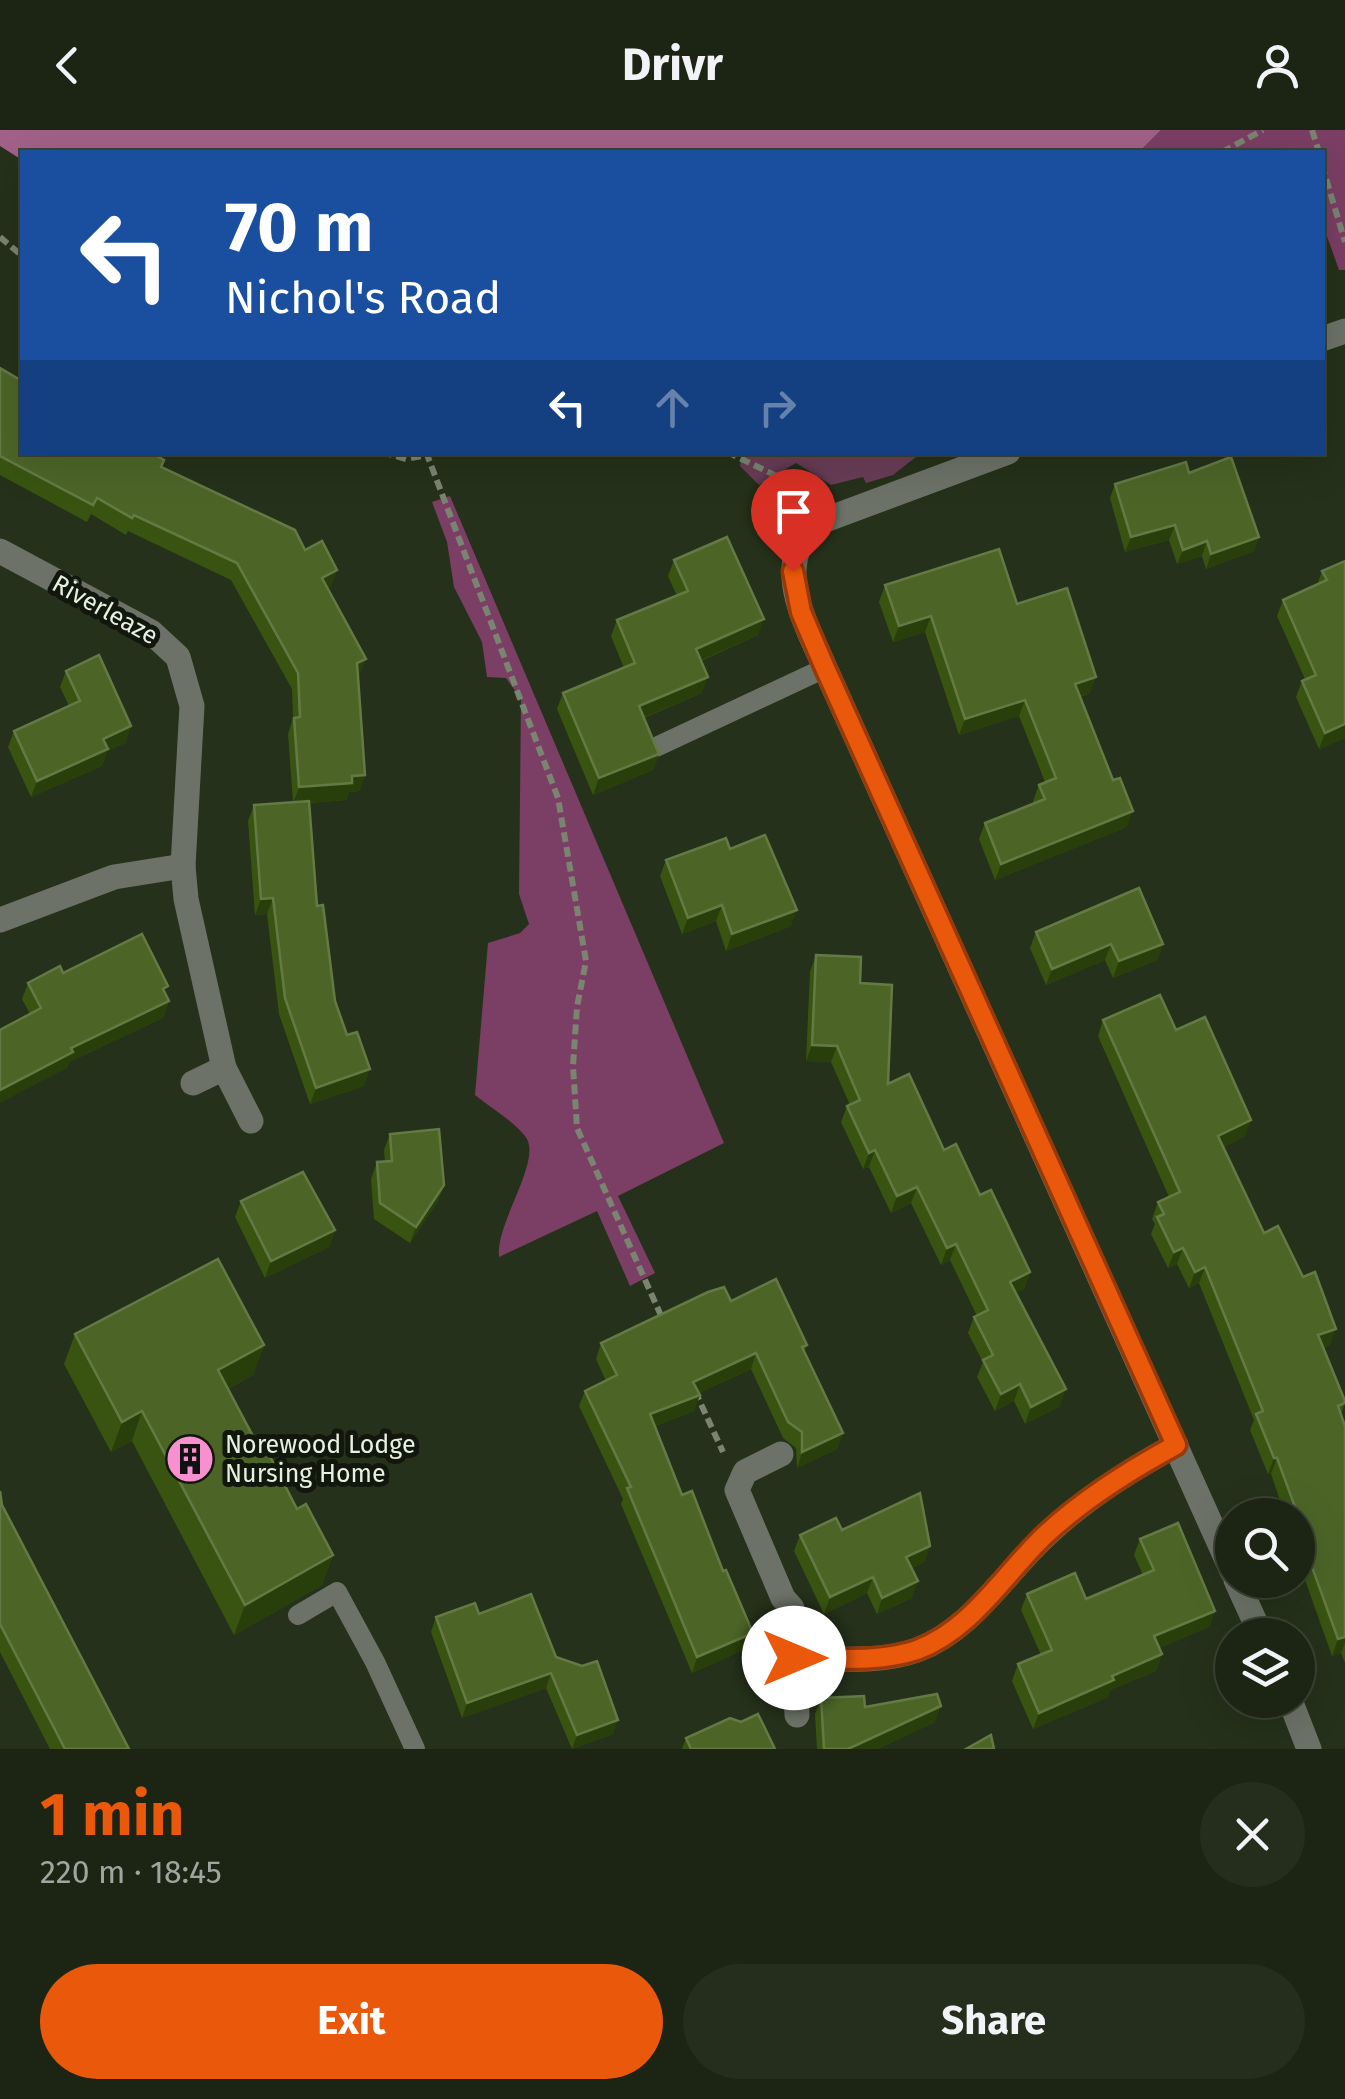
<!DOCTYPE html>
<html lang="en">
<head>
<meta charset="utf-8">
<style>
  :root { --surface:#1c2514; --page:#252d1d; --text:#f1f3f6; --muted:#a0a5a0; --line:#3a4234; --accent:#ea580c }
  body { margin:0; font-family:"Fira Sans",sans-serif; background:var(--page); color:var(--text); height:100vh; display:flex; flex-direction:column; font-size:38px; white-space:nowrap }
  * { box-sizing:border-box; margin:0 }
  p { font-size:32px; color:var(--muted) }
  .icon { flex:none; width:55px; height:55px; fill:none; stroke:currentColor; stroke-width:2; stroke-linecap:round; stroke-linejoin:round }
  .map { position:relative; height:1619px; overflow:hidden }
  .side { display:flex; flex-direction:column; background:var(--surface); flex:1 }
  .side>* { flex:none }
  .banner { position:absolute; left:20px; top:20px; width:1305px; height:305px; border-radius:0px; box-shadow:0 10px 40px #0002,0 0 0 2px var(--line); background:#1a4fa0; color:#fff; overflow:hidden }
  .fabs { position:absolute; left:1215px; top:1368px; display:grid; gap:20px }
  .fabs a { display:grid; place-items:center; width:100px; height:100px; border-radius:50%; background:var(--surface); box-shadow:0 10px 40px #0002,0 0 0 2px var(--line); font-size:50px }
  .pin { position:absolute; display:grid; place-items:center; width:85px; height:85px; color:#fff; margin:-102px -42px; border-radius:50% 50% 50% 0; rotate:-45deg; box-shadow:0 0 10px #0007 }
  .pin .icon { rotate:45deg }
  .me { position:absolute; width:110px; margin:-55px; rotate:90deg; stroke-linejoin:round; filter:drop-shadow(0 0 8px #0008) }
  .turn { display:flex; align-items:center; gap:35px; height:210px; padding:0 40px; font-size:45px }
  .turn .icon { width:130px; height:130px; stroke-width:2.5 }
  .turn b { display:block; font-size:70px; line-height:85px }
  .lanes { display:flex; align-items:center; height:95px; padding:0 40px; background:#0003; justify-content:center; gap:50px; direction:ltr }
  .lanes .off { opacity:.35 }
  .round { display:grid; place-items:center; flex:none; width:105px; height:105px; border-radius:52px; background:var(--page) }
  .head { display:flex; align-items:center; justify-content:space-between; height:170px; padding:0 40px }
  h1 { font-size:60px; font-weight:700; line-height:75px; color:var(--accent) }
  .button { display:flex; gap:20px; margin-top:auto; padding:20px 40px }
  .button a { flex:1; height:115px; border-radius:60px; background:var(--accent); color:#fff; font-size:40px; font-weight:700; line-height:115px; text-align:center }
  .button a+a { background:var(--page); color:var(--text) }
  header { display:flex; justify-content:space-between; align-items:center; height:130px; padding:0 40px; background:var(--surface); font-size:45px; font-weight:700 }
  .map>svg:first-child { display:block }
  .green { fill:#693d57 }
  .forest { fill:#7b3e64 }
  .water { fill:#a26188 }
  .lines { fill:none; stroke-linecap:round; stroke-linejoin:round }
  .path { stroke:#7a8471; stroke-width:6; stroke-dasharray:10 5; stroke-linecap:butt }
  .service { stroke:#6c7267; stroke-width:20 }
  .minor { stroke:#6c7267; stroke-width:25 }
  .wall { fill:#395411 }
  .shaded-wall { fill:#293f0b }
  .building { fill:#4c6527; stroke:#647a44; stroke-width:2.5 }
  .route-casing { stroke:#983908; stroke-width:25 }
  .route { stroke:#ea580c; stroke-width:18 }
  .labels { text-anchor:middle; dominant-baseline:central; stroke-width:10; stroke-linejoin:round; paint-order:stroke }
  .street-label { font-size:25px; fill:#e8f0e1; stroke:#12170d }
  .poi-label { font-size:25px; fill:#e8f0e1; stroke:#12170d; text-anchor:start }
</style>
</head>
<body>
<header><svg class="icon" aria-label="back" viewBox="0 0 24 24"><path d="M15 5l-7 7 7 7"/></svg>Drivr<svg class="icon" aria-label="person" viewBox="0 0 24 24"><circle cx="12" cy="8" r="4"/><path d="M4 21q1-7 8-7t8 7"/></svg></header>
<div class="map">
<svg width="1345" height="1619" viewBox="0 0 1345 1619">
  <rect width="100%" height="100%" fill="#25311a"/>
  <path class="green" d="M742 323V322L921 323 893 345 866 353 863 347 831 355 796 333 759 355 740 336Z"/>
  <g class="forest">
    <path d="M1161 0H1345V140H1339L1323 95 1322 22H1139Z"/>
    <path d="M450 366 724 1013 618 1066 655 1143 630 1156 597 1081 499 1127C495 1093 544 1029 525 1006 512 990 491 978 475 965L488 813 520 803 529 794 519 764 521 569 506 548 487 547 482 512 454 457 447 412 432 372Z"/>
  </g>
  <path class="water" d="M0 0H1161L1139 22H22V30L0 16Z"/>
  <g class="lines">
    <g class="path">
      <path d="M1312 0 1319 22"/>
      <path d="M1222 22 1263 0"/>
      <path d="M1322 35 1345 112"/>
      <path d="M0 107 22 126"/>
      <path d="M382 322 406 329 443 322"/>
      <path d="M426 322 558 668 586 831 577 877 573 936 577 998 663 1190"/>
      <path d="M727 322 789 352 794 371"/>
      <path d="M695 1261 723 1322"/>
    </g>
    <g class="service">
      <path d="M656 617 825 538"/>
      <path d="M298 1485 337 1462 375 1532 415 1619"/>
    </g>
    <g class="minor">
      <path d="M1322 209 1345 201"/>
      <path d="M1008 322 817 393C770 433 806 493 825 538L1232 1441"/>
      <path d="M0 421 151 502 178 527 192 576 183 736 186 769 224 938 251 991"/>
      <path d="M0 790 114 747 183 736"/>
      <path d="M193 953 224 938"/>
      <path d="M781 1324 745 1342 737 1360 783 1468 792 1478 797 1585"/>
      <path d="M1236 1450 1261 1505"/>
      <path d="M794 1528C835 1528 878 1534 917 1520 971 1500 1003 1446 1043 1408 1082 1370 1128 1341 1176 1315"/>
      <path d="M1290 1570 1309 1619"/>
    </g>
  </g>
  <g class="wall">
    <path d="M0 238 164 330 162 337 337 440 331 456 327 458 360 545 358 546 365 645 359 661 349 662 346 670 309 673 317 776 335 871 364 956 310 974 279 884 267 784 255 785 248 691 254 675 293 672 288 604 293 588 292 559 231 450 128 401 126 405 91 384 87 392 0 345Z"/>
    <path d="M1189 343 1259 407 1254 421 1206 439 1202 426 1177 434 1169 410 1125 422 1110 368 1115 354Z"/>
    <path d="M674 430 758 505 701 531 702 563 644 588 659 624 653 640 593 665 557 579 563 563 624 538 611 506 617 490 677 466 668 446Z"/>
    <path d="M1345 431V608L1319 619 1296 567 1302 551 1305 549 1277 486 1283 470 1317 455 1322 441Z"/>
    <path d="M885 455 1017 474 1090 563 1080 567 1127 697 995 750 979 709 985 693 1034 674 1033 671 1039 655 1045 652 1019 586 959 605 925 502 893 512 879 472Z"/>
    <path d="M66 541 131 596 125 613 107 621 102 636 31 667 8 617 14 601 69 576 60 557Z"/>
    <path d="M730 719 791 796 726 821 716 791 682 804 660 746 666 730Z"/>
    <path d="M1036 802 1163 814 1157 830 1113 848 1105 830 1046 855 1030 818Z"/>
    <path d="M816 825 860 853 888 954 944 1020 980 1065 1030 1142 1024 1159 1015 1163 1060 1276 1025 1294 1014 1271 995 1281 977 1247 983 1232 968 1203 974 1187 977 1186 950 1130 941 1135 911 1073 891 1083 869 1037 863 1039 841 992 847 976 850 975 831 932 806 931 810 842Z"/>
    <path d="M63 843 165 864 169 871 163 888 69 932 67 938 30 884 22 869 28 853Z"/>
    <path d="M1103 890 1176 900 1245 1006 1223 1017 1264 1103 1330 1215 1323 1218 1345 1271 1341 1285 1345 1296V1533L1341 1523 1332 1526 1298 1430V1385H1285L1271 1344H1268L1250 1300 1254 1290 1199 1153 1189 1158 1177 1134 1168 1138 1151 1104 1155 1094 1152 1089 1158 1072 1169 1067 1098 906Z"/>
    <path d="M390 1004 444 1055 438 1071 410 1113 374 1089 371 1049 377 1032H385L384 1020Z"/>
    <path d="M241 1071 335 1100 329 1117 265 1148 235 1087Z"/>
    <path d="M731 1171 807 1215 804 1222 843 1303 837 1319 797 1338 796 1318 783 1308 751 1239 699 1263 694 1281 655 1296 682 1365 753 1503 748 1518 692 1543 621 1374 623 1369 579 1276 585 1261 606 1251 596 1229 601 1213Z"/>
    <path d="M75 1204 264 1215 253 1245 228 1259 255 1310 297 1379 333 1425 322 1455 234 1505 132 1311 111 1322 64 1234Z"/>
    <path d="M0 1361 2 1375 129 1619H50L0 1522Z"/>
    <path d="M842 1400 930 1416 924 1432 912 1438V1468L877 1484 867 1463 824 1484 794 1421 800 1405Z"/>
    <path d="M1140 1409 1215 1481 1209 1497 1159 1518 1162 1524 1156 1541 1110 1560 1108 1567 1033 1599 1012 1551 1018 1534 1041 1525 1021 1480 1027 1464 1086 1469 1143 1445 1134 1425Z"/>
    <path d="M479 1484 556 1527 613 1604 572 1619 546 1558 462 1588 431 1502 436 1487Z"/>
    <path d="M821 1568 865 1577 935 1592 877 1619H817L815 1584Z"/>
    <path d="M686 1608 775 1619H682Z"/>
  </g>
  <g class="shaded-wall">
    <path d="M1175 395 1169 410 1125 422 1131 407Z"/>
    <path d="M1259 407 1254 421 1206 439 1211 424Z"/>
    <path d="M1207 411 1202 426 1177 434 1183 420Z"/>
    <path d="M337 440 331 456 316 465 322 448Z"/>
    <path d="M931 486 925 502 893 512 899 496Z"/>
    <path d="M764 489 758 505 690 535 696 519Z"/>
    <path d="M366 529 360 545 351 549 357 533Z"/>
    <path d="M708 547 702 563 633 592 639 576Z"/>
    <path d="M1096 547 1090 563 1069 570 1075 554Z"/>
    <path d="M1025 570 1019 586 959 605 965 589Z"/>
    <path d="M1345 594V608L1319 619 1325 603Z"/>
    <path d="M131 596 125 613 107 621 102 636 31 667 37 651 103 609Z"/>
    <path d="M659 624 653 640 593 665 599 648Z"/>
    <path d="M365 645 359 661 349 662 346 670 293 674 299 657Z"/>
    <path d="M1133 681 1127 697 995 750 1001 734Z"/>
    <path d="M273 768 267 784 255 785 261 769Z"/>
    <path d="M722 775 716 791 682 804 688 788Z"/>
    <path d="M797 780 791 796 726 821 732 804Z"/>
    <path d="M1111 814 1105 830 1046 855 1052 839Z"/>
    <path d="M1163 814 1157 830 1113 848 1119 831Z"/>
    <path d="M169 871 163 888 69 932 67 938 0 973V960L71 918Z"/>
    <path d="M812 915 837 916 831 932 806 931Z"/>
    <path d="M370 939 364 956 310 974 316 958Z"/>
    <path d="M1251 990 1245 1006 1212 1022 1218 1006Z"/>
    <path d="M875 1020 869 1037 863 1039 869 1023Z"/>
    <path d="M444 1055 438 1071 410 1113 416 1097Z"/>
    <path d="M917 1057 911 1073 891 1083 897 1066Z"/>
    <path d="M335 1100 329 1117 265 1148 271 1131Z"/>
    <path d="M956 1114 950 1130 941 1135 947 1118Z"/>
    <path d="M1183 1118 1177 1134 1168 1138 1174 1122Z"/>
    <path d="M1205 1137 1199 1153 1189 1158 1195 1142Z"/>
    <path d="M1030 1142 1024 1159 1004 1168 1010 1152Z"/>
    <path d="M1336 1199 1330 1215 1312 1222 1318 1205Z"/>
    <path d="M264 1215 253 1245 207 1270 218 1240Z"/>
    <path d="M756 1223 751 1239 688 1268 693 1252Z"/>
    <path d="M1020 1254 1014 1271 995 1281 1001 1264Z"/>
    <path d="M1066 1259 1060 1276 1025 1294 1031 1277Z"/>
    <path d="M700 1265 694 1281 644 1300 650 1284Z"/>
    <path d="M142 1281 132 1311 111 1322 122 1292Z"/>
    <path d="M843 1303 837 1319 797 1338 802 1322Z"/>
    <path d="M1274 1328H1277L1271 1344H1268Z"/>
    <path d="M930 1416 924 1432 900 1443 906 1427Z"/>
    <path d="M333 1425 322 1455 234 1505 245 1475Z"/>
    <path d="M873 1447 867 1463 824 1484 830 1467Z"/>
    <path d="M918 1451 912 1468 877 1484 882 1468Z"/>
    <path d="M1215 1481 1209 1497 1148 1523 1154 1506Z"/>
    <path d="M753 1503 748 1518 692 1543 697 1527Z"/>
    <path d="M1345 1507V1513L1341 1523 1332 1526 1338 1509Z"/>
    <path d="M1162 1524 1156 1541 1110 1560 1108 1567 1033 1599 1039 1583 1112 1546Z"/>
    <path d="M551 1543 546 1558 462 1588 467 1573Z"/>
    <path d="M941 1576 935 1592 877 1619H848Z"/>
    <path d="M618 1590 613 1604 572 1619 577 1605Z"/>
  </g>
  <g class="building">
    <path d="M0 238 22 251V322H150L164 330 161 337 295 400 305 420 322 411 337 440 322 448 366 529 357 533 365 645 352 646V653L299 657 294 588 300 587 298 543 237 433 134 385 132 388 97 368 93 375 0 326Z"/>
    <path d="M1231 327 1259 407 1211 424 1207 411 1183 420 1175 395 1131 407 1115 354 1186 332 1189 343Z"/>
    <path d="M727 407 764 489 696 519 708 547 639 576 659 624 599 648 563 563 635 533 617 490 688 461 674 430Z"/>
    <path d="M999 419 1017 474 1067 458 1096 547 1075 554 1113 650 1120 648 1133 681 1001 734 985 693 1045 669 1039 655 1056 648 1025 570 965 589 931 486 899 496 885 455Z"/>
    <path d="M1345 431V594L1325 603 1302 551 1316 545 1283 470 1327 450 1322 441Z"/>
    <path d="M99 525 131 596 103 609 108 619 37 651 14 601 80 571 66 541Z"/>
    <path d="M309 671 317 776 323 775 335 871 347 905 357 902 370 939 316 958 285 868 273 768 261 769 254 675Z"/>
    <path d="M765 705 797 780 732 804 722 775 688 788 666 730 726 708 730 719Z"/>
    <path d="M1139 758 1163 814 1119 831 1111 814 1052 839 1036 802Z"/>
    <path d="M142 804 168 856 163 859 169 871 71 918 73 922 0 960V900L41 878 28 853 60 836 63 843Z"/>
    <path d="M816 825 861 827 860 853 892 855 888 954 909 944 944 1020 956 1014 980 1065 991 1060 1030 1142 1010 1152 1066 1259 1031 1277 1020 1254 1001 1264 983 1230 993 1225 974 1187 988 1180 956 1114 947 1118 917 1057 897 1066 875 1020 869 1023 847 976 860 970 837 916 812 915Z"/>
    <path d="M1160 865 1176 900 1205 887 1251 990 1218 1006 1264 1103 1278 1096 1303 1147 1315 1142 1336 1199 1318 1205 1345 1271V1273L1338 1276 1345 1296V1507L1338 1509 1298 1398V1393L1299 1392 1298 1385 1277 1328H1274L1256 1284 1263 1281 1205 1137 1195 1142 1183 1118 1174 1122 1157 1087 1164 1084 1158 1072 1180 1062 1103 890Z"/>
    <path d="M439 999 444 1055 416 1097 380 1073 377 1032 392 1031 390 1004Z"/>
    <path d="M303 1042 335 1100 271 1131 241 1071Z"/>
    <path d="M218 1129 264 1215 218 1240 255 1310 260 1307 297 1379 306 1374 333 1425 245 1475 142 1281 122 1292 75 1204Z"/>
    <path d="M776 1149 807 1215 802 1217 843 1303 802 1322V1302L788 1292 756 1223 693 1252 700 1265 650 1284 682 1365 692 1361 723 1441 726 1440 753 1503 697 1527 627 1358 631 1357 585 1261 617 1245 601 1213 708 1162 724 1157 731 1171Z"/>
    <path d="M0 1361 2 1375 129 1619H65L0 1494Z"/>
    <path d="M920 1363 930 1416 906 1427 918 1451 882 1468 873 1447 830 1467 800 1405 836 1388 842 1400Z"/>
    <path d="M1178 1393 1215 1481 1154 1506 1162 1524 1112 1546 1114 1550 1039 1583 1018 1534 1052 1520 1027 1464 1075 1443 1086 1469 1154 1440 1140 1409Z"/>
    <path d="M531 1464 556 1527 582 1536 597 1531 618 1590 577 1605 551 1543 467 1573 436 1487 475 1473 479 1484Z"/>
    <path d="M937 1564 941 1576 848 1619H824L821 1568 864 1566 865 1577Z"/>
    <path d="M758 1584 775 1619H691L686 1608 730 1588 741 1592Z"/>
    <path d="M991 1605 994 1619H966Z"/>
  </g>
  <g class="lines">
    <g class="route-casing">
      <path id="route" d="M793 441 801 482 825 538 1176 1315C1128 1341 1082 1370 1043 1407 1003 1446 971 1500 917 1520 878 1533 835 1528 794 1528"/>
    </g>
    <use href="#route" class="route"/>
  </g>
  <defs>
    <g id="building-disc" transform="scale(2.5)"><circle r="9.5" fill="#f790ce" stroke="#12170d"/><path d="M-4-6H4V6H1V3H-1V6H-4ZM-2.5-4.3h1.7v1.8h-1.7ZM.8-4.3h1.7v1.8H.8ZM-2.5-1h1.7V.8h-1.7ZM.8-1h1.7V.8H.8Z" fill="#111"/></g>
  </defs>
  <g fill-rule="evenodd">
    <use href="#building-disc" x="190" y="1329"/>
  </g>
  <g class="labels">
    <g class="street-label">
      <text transform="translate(105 480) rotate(29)">Riverleaze</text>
    </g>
    <g class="poi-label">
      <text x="225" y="1315">Norewood Lodge<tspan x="225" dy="29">Nursing Home</tspan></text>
    </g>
  </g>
</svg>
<div class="fabs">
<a><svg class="icon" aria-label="search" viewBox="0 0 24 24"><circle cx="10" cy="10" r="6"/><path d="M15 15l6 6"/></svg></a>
<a><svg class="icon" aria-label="layers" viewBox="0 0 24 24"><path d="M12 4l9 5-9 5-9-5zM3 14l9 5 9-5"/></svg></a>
</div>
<div class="pin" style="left:793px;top:441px;background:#d93025"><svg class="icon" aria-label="arrive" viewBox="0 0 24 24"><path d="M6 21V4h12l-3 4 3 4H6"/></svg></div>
<svg class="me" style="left:794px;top:1528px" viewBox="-20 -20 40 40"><circle r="19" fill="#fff"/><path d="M0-13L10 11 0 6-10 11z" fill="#ea580c"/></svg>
<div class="banner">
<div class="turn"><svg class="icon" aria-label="left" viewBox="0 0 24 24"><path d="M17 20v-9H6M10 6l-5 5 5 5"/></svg><div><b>70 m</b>Nichol's Road</div></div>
<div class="lanes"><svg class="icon" aria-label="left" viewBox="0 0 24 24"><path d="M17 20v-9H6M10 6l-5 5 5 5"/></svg><svg class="icon off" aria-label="ahead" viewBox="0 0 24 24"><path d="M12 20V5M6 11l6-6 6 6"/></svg><svg class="icon off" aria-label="right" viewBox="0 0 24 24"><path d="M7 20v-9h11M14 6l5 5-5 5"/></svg></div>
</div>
</div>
<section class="side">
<div class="head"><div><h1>1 min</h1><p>220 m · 18:45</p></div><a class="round"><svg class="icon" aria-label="close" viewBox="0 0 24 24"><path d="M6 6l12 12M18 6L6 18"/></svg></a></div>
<div class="button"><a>Exit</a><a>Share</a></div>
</section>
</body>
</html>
